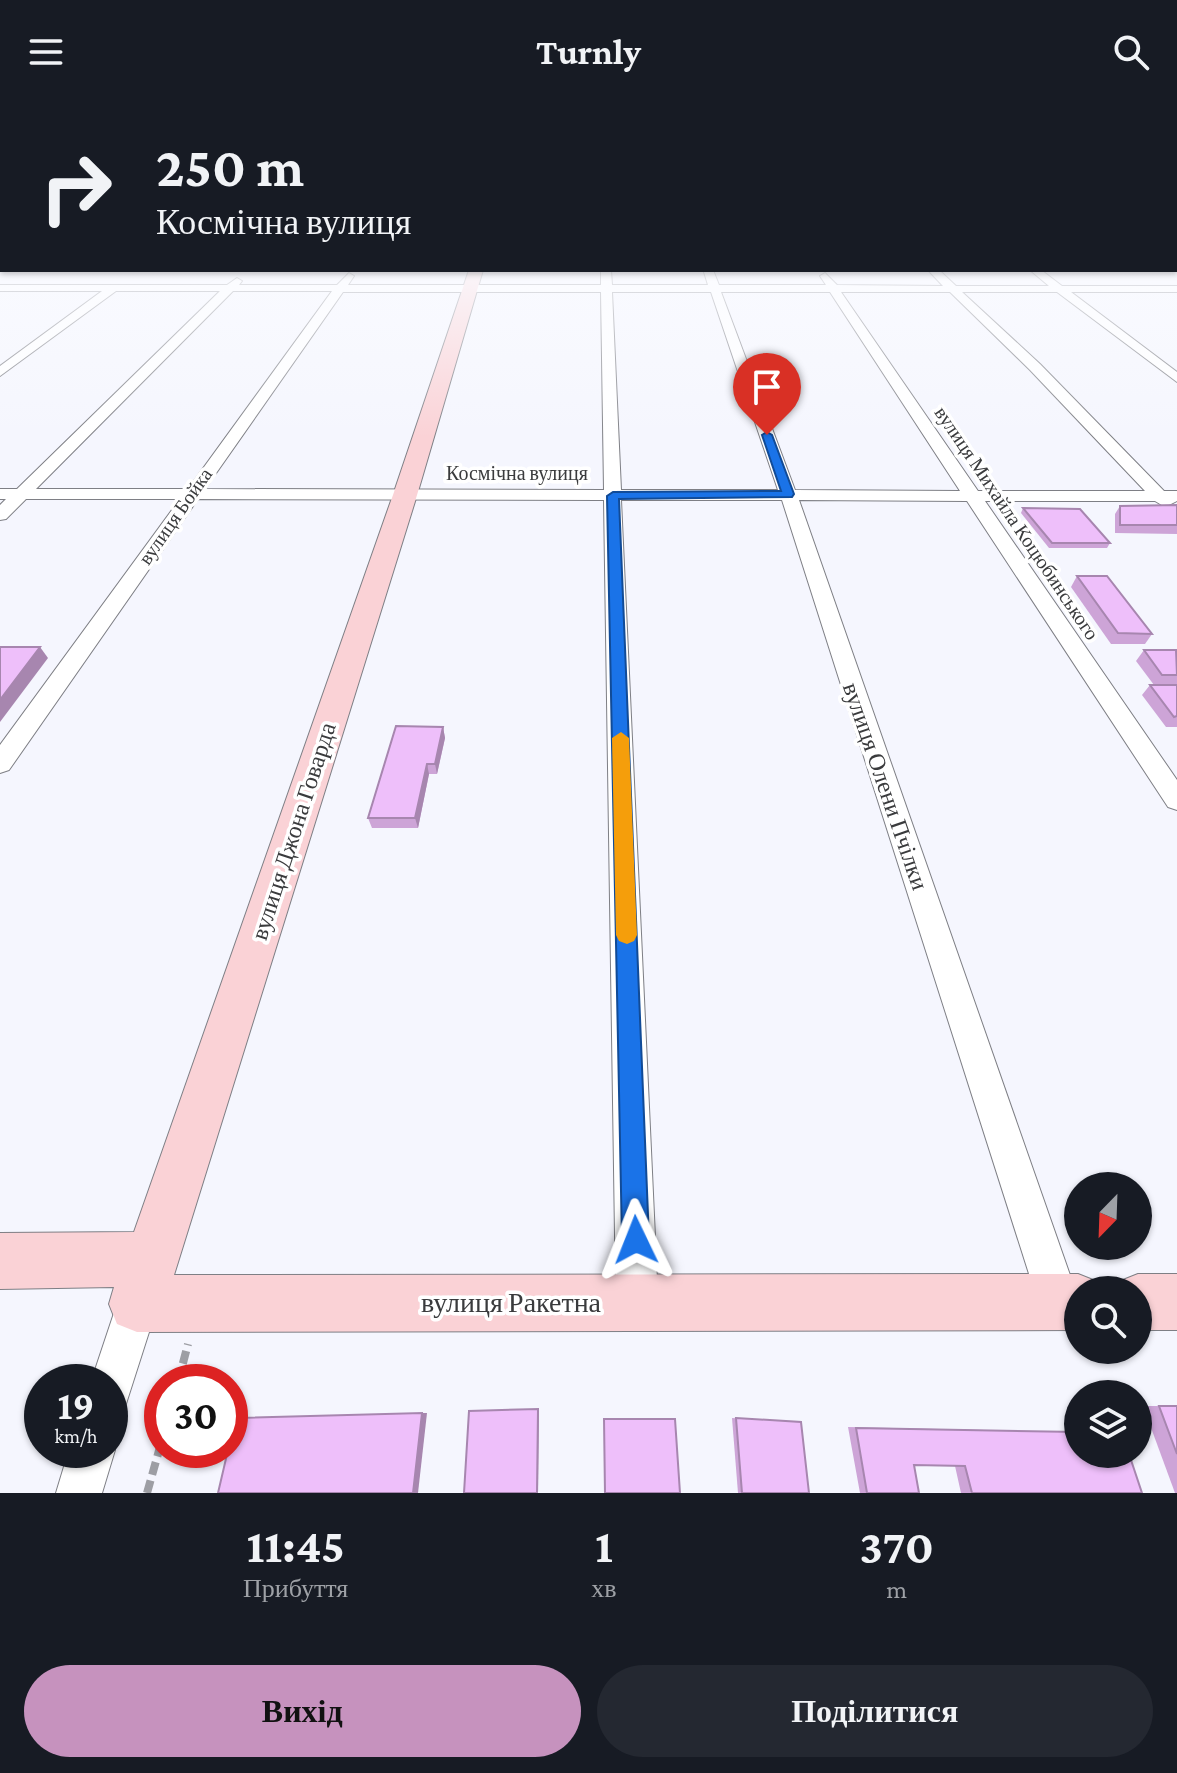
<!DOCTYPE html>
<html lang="uk">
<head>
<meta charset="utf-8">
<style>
  :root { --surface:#171b24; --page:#242831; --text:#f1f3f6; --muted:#9ea1a6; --accent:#c692be }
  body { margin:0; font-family:"Crimson Pro",serif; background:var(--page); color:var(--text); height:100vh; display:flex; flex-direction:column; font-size:30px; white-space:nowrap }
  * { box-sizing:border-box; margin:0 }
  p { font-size:26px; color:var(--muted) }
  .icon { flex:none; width:44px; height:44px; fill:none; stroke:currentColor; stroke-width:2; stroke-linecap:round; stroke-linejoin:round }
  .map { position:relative; height:1389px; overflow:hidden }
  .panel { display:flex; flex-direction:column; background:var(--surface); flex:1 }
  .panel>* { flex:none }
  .top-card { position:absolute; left:0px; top:0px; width:1178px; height:168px; box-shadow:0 2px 6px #0004; background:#171b24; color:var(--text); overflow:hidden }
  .needle { width:52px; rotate:203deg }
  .tools { position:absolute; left:1064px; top:1068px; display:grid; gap:16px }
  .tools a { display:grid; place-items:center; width:88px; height:88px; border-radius:50%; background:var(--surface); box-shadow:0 2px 6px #0004; font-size:40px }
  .speed { position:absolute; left:24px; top:1260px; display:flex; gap:16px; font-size:40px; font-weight:700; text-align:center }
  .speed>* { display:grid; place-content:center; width:104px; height:104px; border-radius:50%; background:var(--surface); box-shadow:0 2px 6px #0004; line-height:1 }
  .speed small { font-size:20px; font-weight:400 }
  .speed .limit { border:12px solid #d22; background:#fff; color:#111 }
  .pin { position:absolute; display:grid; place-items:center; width:68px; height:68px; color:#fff; margin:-82px -34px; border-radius:50% 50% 50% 0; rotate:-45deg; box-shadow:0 0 8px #0007 }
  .pin .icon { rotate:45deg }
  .me { position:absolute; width:88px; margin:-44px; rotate:358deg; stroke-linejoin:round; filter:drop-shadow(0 0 6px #0008) }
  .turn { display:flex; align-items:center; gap:28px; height:168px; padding:0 24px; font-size:36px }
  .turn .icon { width:104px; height:104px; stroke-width:2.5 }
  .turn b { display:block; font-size:56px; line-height:68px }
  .eta { display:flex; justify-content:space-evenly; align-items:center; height:136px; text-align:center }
  .eta b { font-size:48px; font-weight:700; line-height:56px }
  .action { display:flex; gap:16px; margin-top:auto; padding:16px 24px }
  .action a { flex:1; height:92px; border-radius:48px; background:var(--accent); color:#111; font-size:32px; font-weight:700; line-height:92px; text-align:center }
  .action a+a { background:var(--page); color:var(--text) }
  header { display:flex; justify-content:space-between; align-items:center; height:104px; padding:0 24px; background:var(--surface); font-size:36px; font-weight:700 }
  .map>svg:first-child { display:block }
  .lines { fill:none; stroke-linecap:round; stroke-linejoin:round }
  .street-casing { stroke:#7e7f85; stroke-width:2 }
  .secondary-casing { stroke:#7e7f85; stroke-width:2 }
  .path { stroke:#9d9ea4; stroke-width:8; stroke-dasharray:13 6; stroke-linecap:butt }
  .street { fill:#fff; fill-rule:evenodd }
  .secondary { fill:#fad2d6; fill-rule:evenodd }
  .wall { fill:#cda4d7 }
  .shaded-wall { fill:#a786af }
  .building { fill:#eebffa; stroke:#a786af; stroke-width:2 }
  .route { fill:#1a73e8; stroke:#114b97; stroke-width:2 }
  .slow { fill:#f59e0b }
  .labels { text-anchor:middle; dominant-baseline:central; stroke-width:7; stroke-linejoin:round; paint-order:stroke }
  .far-street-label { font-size:20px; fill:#3a3b3d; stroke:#fff }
  .street-label { font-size:24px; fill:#3a3b3d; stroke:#fff }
  .near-street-label { font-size:28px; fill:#3a3b3d; stroke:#fff }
</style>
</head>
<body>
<header><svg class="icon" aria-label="menu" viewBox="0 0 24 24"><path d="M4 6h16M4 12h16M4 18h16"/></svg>Turnly<svg class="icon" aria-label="search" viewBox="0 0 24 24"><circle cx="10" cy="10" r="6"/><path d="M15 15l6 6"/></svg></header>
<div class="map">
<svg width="1177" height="1389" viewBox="0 0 1177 1389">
  <rect width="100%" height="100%" fill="#f5f6fe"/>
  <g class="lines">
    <g class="street-casing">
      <g id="street">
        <path d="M601 166H611L612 181H708L704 168 713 166 719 181H826L820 172 825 169 837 181 943 182 928 166H939L956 182H1049L1030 166H1041L1062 182H1177V188H1071L1177 268V278L1057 188H962L1040 260 1164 387H1177V397L1165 403 1155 397H985L1177 676V706L1168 703 967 397 799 396 1078 1194 1074 1213 1059 1219 1044 1213 1038 1198 782 396H621L658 1198 652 1213 637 1219 622 1213 616 1198 604 396 198 395 9 666 0 669V641L180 395H26L6 415 0 416V401L6 395H0V385H17L220 187H116L0 272V262L102 187H0V181H227L237 174 242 177 239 181H337L349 169 354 172 348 181H601ZM233 187H332L188 385H36ZM343 188H601L604 386 205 385ZM612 188H711L778 386H621ZM721 188H830L960 387 795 386ZM841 188H950L1030 266 1145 387H978Z"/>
        <path d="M137 1179 152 1185 158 1200 125 1303 110 1310V1278H91L122 1185Z"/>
        <path d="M110 1335 115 1346 102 1389H56L69 1346H110Z"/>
      </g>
    </g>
    <g class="secondary-casing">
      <g id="secondary">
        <path d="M469 166H483L417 391 174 1171 1078 1170 1098 1178 1101 1186H1078V1226L137 1228 117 1220 109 1200 114 1183 0 1185V1129L134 1128 393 391Z"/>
        <path d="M1138 1170H1177V1226H1138V1186H1115L1118 1178Z"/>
      </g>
    </g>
    <g class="path">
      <path d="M178 1278 188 1240"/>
      <path d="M147 1389 162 1336"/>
    </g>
    <use href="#street" class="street"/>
    <use href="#secondary" class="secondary"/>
  </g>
  <g class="wall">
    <path d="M1177 401V430L1115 429V410L1120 402Z"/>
    <path d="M1023 404 1110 439 1107 444H1049L1021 409Z"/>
    <path d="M1077 472 1152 530 1145 540H1111L1071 483Z"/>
    <path d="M1144 546 1177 547V623H1166L1142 591 1150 581H1154L1136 557Z"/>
    <path d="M443 623 445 634 437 670H429L418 724H372L368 714Z"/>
    <path d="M1143 1302H1177V1389H1175Z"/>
    <path d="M732 1314 801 1318 809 1389H738Z"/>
    <path d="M848 1323 1078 1328 1142 1389H961L955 1362 914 1361 919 1389H860Z"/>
  </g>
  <g class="shaded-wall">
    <path d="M40 543 48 554 0 618V596Z"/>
    <path d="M443 623 445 634 437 670 435 660Z"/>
    <path d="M427 660 429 670 418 724 415 714Z"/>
    <path d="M538 1305H539L538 1389H537Z"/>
    <path d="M422 1309H427L418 1389H413Z"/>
  </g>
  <g class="building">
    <path d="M1177 401V421H1120V402Z"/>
    <path d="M1023 404 1080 405 1110 439H1052Z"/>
    <path d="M1077 472H1107L1152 530 1118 529Z"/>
    <path d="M0 543H40L0 596Z"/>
    <path d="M1144 546H1176L1177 571H1162Z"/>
    <path d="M1150 581H1177V612L1174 613Z"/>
    <path d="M396 622 443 623 435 660H427L415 714H368Z"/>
    <path d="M1159 1302H1177V1350Z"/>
    <path d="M538 1305 537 1389H464L469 1307Z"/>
    <path d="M422 1309 413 1389H218L228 1346H230V1337L236 1314Z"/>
    <path d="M736 1314 801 1318 809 1389H742Z"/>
    <path d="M604 1315H675L680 1389H605Z"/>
    <path d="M856 1324 1078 1328V1350H1129L1142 1389H972L965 1362 914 1361 919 1389H867Z"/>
  </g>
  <linearGradient id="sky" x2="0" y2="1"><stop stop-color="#78b4ee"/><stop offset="0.42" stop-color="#fafbff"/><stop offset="1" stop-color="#fafbff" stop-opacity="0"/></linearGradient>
  <rect width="1177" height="333" fill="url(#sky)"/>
  <path class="route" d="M767 328 772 331 794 390 792 393 619 395 649 1136 645 1146 636 1150 626 1146 622 1136 607 392 613 388 781 387 762 331Z"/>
  <path class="slow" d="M621 628 629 634 637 831 634 837 627 840 619 837 616 831 612 634Z"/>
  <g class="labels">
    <g class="far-street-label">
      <text x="517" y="369">Космічна вулиця</text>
      <text transform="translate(175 412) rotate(-55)">вулиця Бойка</text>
      <text transform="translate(1017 419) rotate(56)">вулиця Михайла Коцюбинського</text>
    </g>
    <g class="street-label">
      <text transform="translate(886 682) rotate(71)">вулиця Олени Пчілки</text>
      <text transform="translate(293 727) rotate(-72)">вулиця Джона Говарда</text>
    </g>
    <g class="near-street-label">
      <text x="511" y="1198">вулиця Ракетна</text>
    </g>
  </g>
</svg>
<div class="tools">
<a><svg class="needle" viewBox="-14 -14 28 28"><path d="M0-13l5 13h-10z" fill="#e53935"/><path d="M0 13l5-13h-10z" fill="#9ea1a6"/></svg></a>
<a><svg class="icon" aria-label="search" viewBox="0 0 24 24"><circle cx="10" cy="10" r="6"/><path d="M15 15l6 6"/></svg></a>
<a><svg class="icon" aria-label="layers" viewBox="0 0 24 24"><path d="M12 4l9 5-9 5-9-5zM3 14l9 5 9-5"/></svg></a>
</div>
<div class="speed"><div>19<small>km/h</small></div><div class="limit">30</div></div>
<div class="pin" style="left:767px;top:331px;background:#d93025"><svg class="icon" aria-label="arrive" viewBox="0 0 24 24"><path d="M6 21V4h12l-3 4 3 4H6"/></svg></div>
<svg class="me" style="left:636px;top:1136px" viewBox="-20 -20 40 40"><path d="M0-17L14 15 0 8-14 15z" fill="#1a73e8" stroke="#fff" stroke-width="4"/></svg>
<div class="top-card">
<div class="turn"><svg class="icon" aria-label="right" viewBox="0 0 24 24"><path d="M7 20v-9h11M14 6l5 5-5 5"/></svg><div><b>250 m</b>Космічна вулиця</div></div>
</div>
</div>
<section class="panel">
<div class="eta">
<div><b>11:45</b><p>Прибуття</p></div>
<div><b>1</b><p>хв</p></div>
<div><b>370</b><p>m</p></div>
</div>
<div class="action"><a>Вихід</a><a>Поділитися</a></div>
</section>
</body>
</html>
